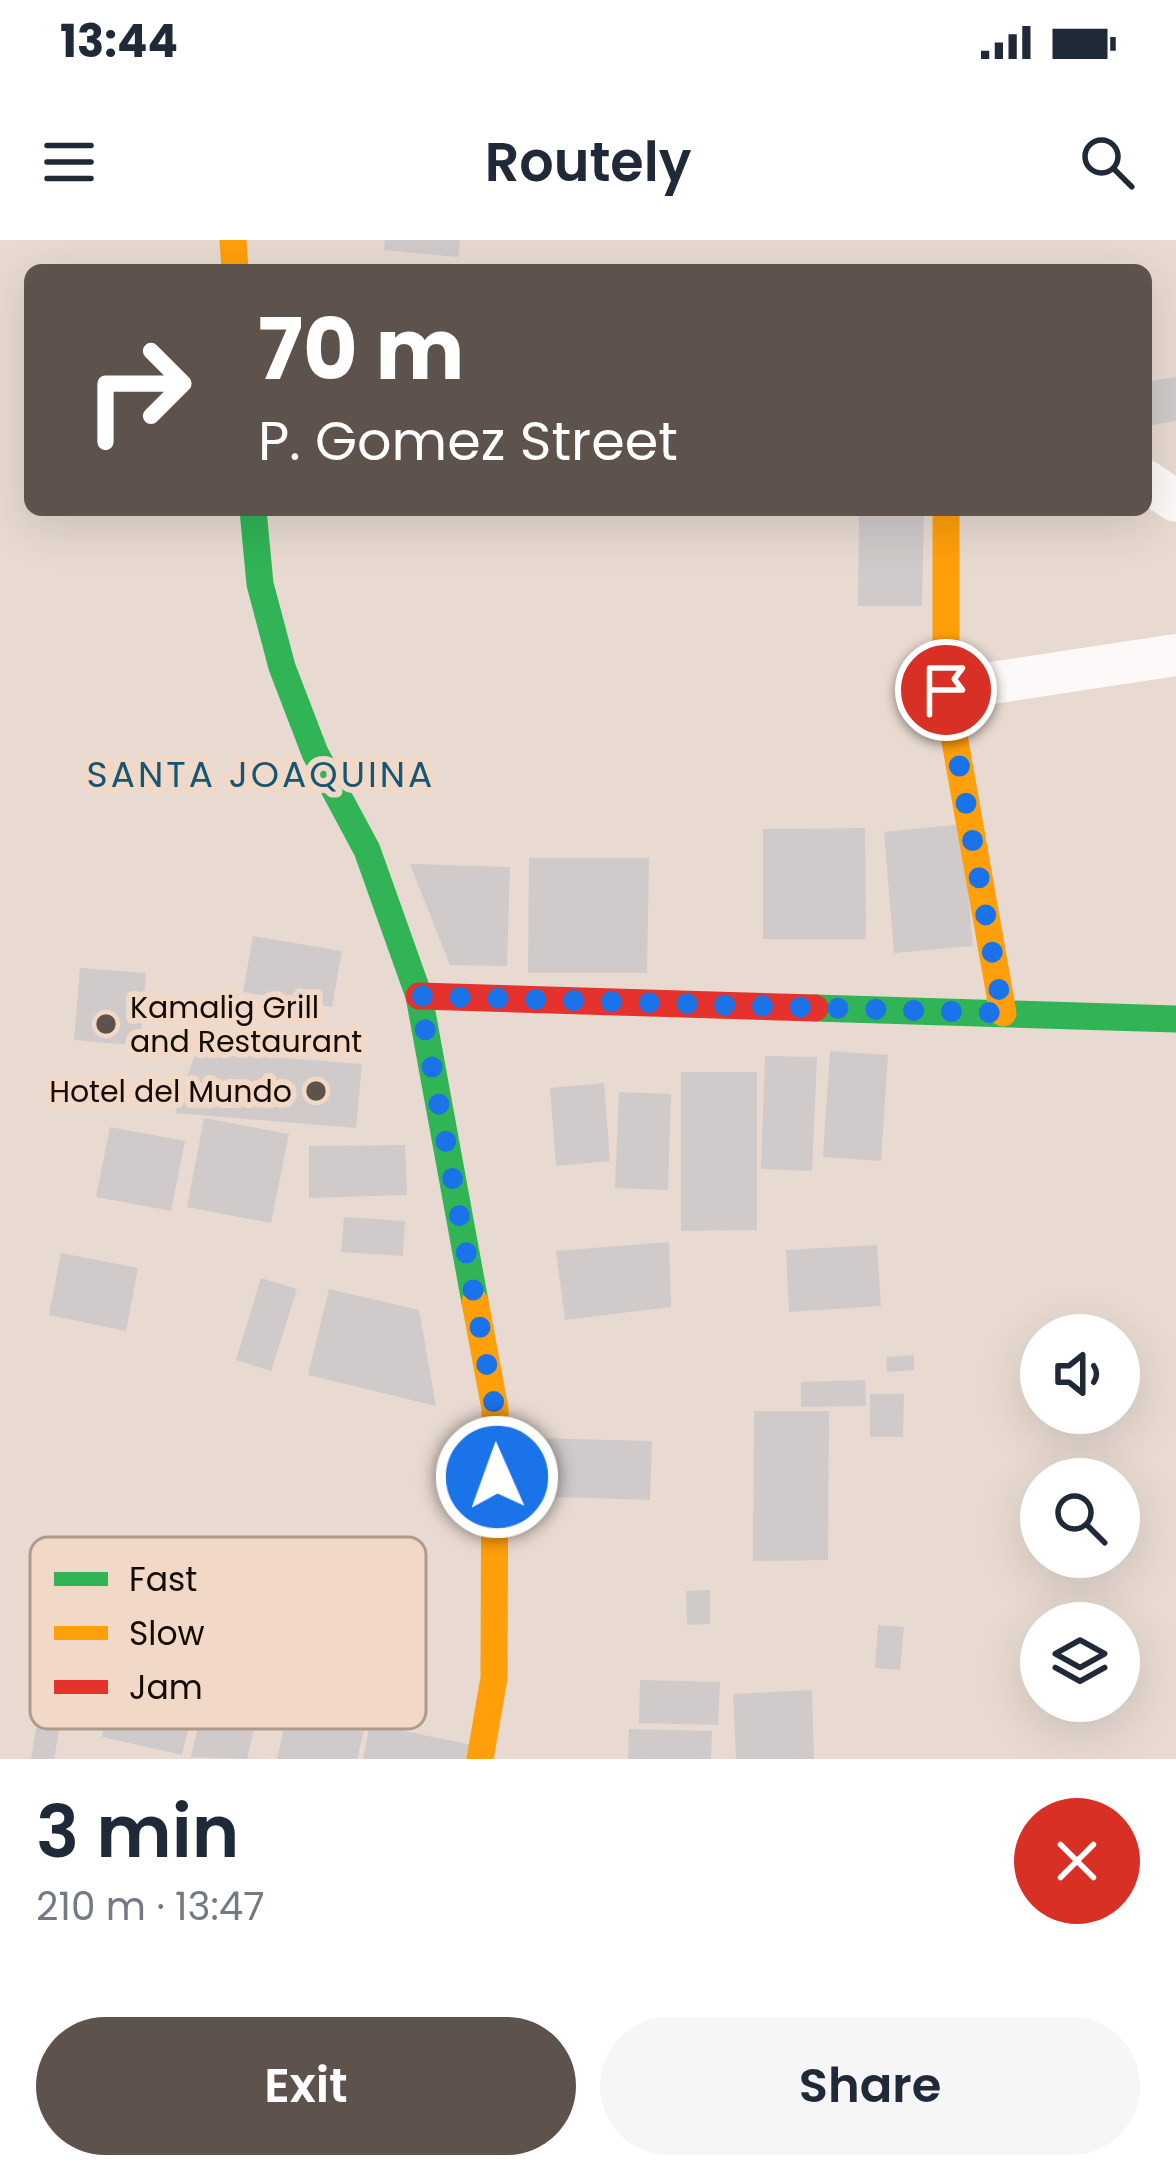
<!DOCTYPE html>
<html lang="en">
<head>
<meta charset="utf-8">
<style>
  :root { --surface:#fff; --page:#f6f6f7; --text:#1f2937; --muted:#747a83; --accent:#5e534c }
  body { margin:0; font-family:Poppins,sans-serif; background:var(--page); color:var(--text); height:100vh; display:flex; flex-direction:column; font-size:45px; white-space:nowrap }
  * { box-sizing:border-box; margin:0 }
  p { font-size:39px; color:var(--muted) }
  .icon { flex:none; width:66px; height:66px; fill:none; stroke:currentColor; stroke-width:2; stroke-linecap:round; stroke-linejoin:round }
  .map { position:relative; height:1519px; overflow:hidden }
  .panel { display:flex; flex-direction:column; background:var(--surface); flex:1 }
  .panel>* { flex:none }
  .top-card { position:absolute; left:24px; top:24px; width:1128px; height:252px; border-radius:18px; box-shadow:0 12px 48px #0002; background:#5e534c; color:#fff; overflow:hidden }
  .controls { position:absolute; left:1020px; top:1074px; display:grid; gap:24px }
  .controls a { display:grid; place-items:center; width:120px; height:120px; border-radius:50%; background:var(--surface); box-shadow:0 12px 48px #0002; font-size:60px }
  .pin { position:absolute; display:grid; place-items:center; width:102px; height:102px; color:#fff; margin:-51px; border:6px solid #fff; border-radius:50%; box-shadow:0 3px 12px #0007 }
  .me { position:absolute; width:132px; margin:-66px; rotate:358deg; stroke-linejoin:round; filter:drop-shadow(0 0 9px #0008) }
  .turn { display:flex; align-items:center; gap:42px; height:252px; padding:0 36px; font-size:54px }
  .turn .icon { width:156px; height:156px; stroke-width:2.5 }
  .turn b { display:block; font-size:84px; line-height:102px }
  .round { display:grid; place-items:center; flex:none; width:126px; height:126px; border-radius:63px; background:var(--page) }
  .summary { display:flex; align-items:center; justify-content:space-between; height:204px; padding:0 36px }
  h1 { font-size:72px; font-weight:600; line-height:90px }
  .action { display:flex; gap:24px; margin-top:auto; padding:24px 36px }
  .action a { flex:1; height:138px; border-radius:72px; background:var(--accent); color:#fff; font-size:48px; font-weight:600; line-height:138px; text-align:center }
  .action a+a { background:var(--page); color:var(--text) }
  .status { display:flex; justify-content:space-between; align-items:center; height:84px; padding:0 60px; background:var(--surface); direction:ltr }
  .status svg { height:33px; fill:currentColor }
  header { display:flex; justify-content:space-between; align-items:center; height:156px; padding:0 36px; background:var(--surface); font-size:54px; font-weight:600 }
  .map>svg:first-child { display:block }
  .building { fill:#d0cacb }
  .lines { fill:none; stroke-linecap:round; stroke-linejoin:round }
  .street { stroke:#fcf9f8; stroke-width:42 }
  .fast { stroke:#30b455; stroke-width:27 }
  .slow { stroke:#ff9f0a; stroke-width:27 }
  .jam { stroke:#e5322d; stroke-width:27 }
  .route { stroke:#1a73e8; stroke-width:21; stroke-dasharray:0 37.8 }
  .poi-dot { fill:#5e534c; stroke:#f2d9c7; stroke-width:4.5 }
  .labels { text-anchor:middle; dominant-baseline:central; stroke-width:12; stroke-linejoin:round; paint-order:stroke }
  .poi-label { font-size:30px; fill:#130b05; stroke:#f2d9c7; text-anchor:start }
  .quarter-label { font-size:36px; letter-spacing:3px; fill:#135774; stroke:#f2d9c7 }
  .key { fill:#f2d9c7; stroke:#af9b8d; stroke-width:3 }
  .key-label { font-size:33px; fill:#130b05 }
</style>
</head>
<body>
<div class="status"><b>13:44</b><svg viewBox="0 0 49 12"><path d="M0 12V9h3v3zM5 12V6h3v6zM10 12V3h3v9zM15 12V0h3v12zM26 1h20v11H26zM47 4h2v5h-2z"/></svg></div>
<header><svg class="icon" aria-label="menu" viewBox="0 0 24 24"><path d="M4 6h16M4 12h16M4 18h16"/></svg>Routely<svg class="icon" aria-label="search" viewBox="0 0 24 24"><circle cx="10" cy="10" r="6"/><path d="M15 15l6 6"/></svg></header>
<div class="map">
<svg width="1176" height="1519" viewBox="0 0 1176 1519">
  <rect width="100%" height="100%" fill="#e8dad1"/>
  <g class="building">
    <path d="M385 0H460L458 17 384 10Z"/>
    <path d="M1176 137V181L1146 186V142Z"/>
    <path d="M859 270H924L922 366H858Z"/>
    <path d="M962 584 973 706 894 713 884 592Z"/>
    <path d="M865 588 866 699H763V589Z"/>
    <path d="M529 618H649L647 733H528Z"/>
    <path d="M410 624 510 627 507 726 450 725Z"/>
    <path d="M253 696 342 711 332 767 243 752Z"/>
    <path d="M80 728 146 733 140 806 74 800Z"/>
    <path d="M196 811 362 824 356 888 175 873Z"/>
    <path d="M830 811 888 815 881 921 823 917Z"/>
    <path d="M765 816 817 817 812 931 761 929Z"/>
    <path d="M681 832H757V990L681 991Z"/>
    <path d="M604 843 610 921 556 926 550 848Z"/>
    <path d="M619 852 671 854 668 950 615 948Z"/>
    <path d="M204 878 289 894 271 983 187 967Z"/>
    <path d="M110 887 185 901 171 971 96 957Z"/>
    <path d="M405 905 407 955 309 958V906Z"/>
    <path d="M344 977 405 981 403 1016 341 1012Z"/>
    <path d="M669 1002 671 1067 565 1080 556 1011Z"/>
    <path d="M877 1005 881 1066 789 1072 786 1010Z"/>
    <path d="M61 1013 138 1028 126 1091 49 1075Z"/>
    <path d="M261 1038 297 1049 271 1131 236 1120Z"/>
    <path d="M329 1049 419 1070 436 1166 308 1135Z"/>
    <path d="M914 1115V1130L887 1132 886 1117Z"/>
    <path d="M865 1140 866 1166 801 1167V1142Z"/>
    <path d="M870 1154H904L903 1197H870Z"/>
    <path d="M754 1171H829L828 1320 753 1321Z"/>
    <path d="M531 1198 652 1201 650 1260 529 1256Z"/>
    <path d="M710 1350V1384L687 1385 686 1351Z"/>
    <path d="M878 1385 904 1387 900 1430 875 1428Z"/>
    <path d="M640 1440 720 1442 718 1485 639 1483Z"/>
    <path d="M812 1450 814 1519H736L733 1454Z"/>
    <path d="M112 1455 192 1473 182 1515 102 1497Z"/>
    <path d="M205 1456 259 1468 247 1519 191 1517Z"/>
    <path d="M291 1456 368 1473 357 1519H277Z"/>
    <path d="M41 1459 64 1462 54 1519H31Z"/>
    <path d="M370 1484 472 1505 469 1519H363Z"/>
    <path d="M629 1489 712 1491 711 1519H628Z"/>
  </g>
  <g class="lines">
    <g class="street">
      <path d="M1146 241 1176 261"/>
      <path d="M946 450 1176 415"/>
    </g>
    <g class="fast">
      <path d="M253 270 260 344 282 427 315 513 367 610 419 756 475 1062"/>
      <path d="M815 768 1176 779"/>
    </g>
    <g class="slow">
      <path d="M233 0 235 30"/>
      <path d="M946 270V450L1003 773"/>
      <path d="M475 1062 495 1169 494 1438 480 1519"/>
    </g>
    <path class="jam" d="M419 756 815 768"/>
  </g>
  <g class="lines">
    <path class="route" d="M497 1237 495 1169 419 756 1003 773 946 450"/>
  </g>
  <g class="poi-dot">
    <circle cx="106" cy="784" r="12"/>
    <circle cx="316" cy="851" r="12"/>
  </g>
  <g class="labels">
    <g class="poi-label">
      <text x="130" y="767">Kamalig Grill<tspan x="130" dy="34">and Restaurant</tspan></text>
      <text x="292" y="851" text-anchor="end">Hotel del Mundo</text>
    </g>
    <g class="quarter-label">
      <text x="261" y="534">SANTA JOAQUINA</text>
    </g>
  </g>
  <rect x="30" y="1297" width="396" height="192" rx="18" class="key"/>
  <rect x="54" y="1332" width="54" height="14" fill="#30b455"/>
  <rect x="54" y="1386" width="54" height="14" fill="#ff9f0a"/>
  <rect x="54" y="1440" width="54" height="14" fill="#e5322d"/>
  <g class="key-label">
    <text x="129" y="1351">Fast</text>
    <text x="129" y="1405">Slow</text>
    <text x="129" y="1459">Jam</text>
  </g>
</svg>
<div class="controls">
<a><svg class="icon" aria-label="sound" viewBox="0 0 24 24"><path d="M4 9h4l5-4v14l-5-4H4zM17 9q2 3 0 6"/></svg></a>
<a><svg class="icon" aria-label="search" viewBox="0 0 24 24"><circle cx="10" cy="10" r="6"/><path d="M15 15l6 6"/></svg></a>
<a><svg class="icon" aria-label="layers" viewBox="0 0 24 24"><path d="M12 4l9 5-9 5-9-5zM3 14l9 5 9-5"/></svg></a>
</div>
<div class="pin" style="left:946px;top:450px;background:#d93025"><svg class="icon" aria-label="arrive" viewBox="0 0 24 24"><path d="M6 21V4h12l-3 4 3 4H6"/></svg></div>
<svg class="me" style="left:497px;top:1237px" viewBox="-20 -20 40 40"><circle r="17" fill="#1a73e8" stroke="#fff" stroke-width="3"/><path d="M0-11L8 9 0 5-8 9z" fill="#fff"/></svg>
<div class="top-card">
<div class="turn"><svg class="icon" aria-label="right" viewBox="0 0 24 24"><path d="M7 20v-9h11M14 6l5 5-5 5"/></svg><div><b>70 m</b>P. Gomez Street</div></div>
</div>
</div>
<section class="panel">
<div class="summary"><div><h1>3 min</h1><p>210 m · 13:47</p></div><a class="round" style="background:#d93025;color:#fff"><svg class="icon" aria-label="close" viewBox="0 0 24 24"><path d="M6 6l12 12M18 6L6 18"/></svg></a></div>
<div class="action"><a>Exit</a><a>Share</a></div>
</section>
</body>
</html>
